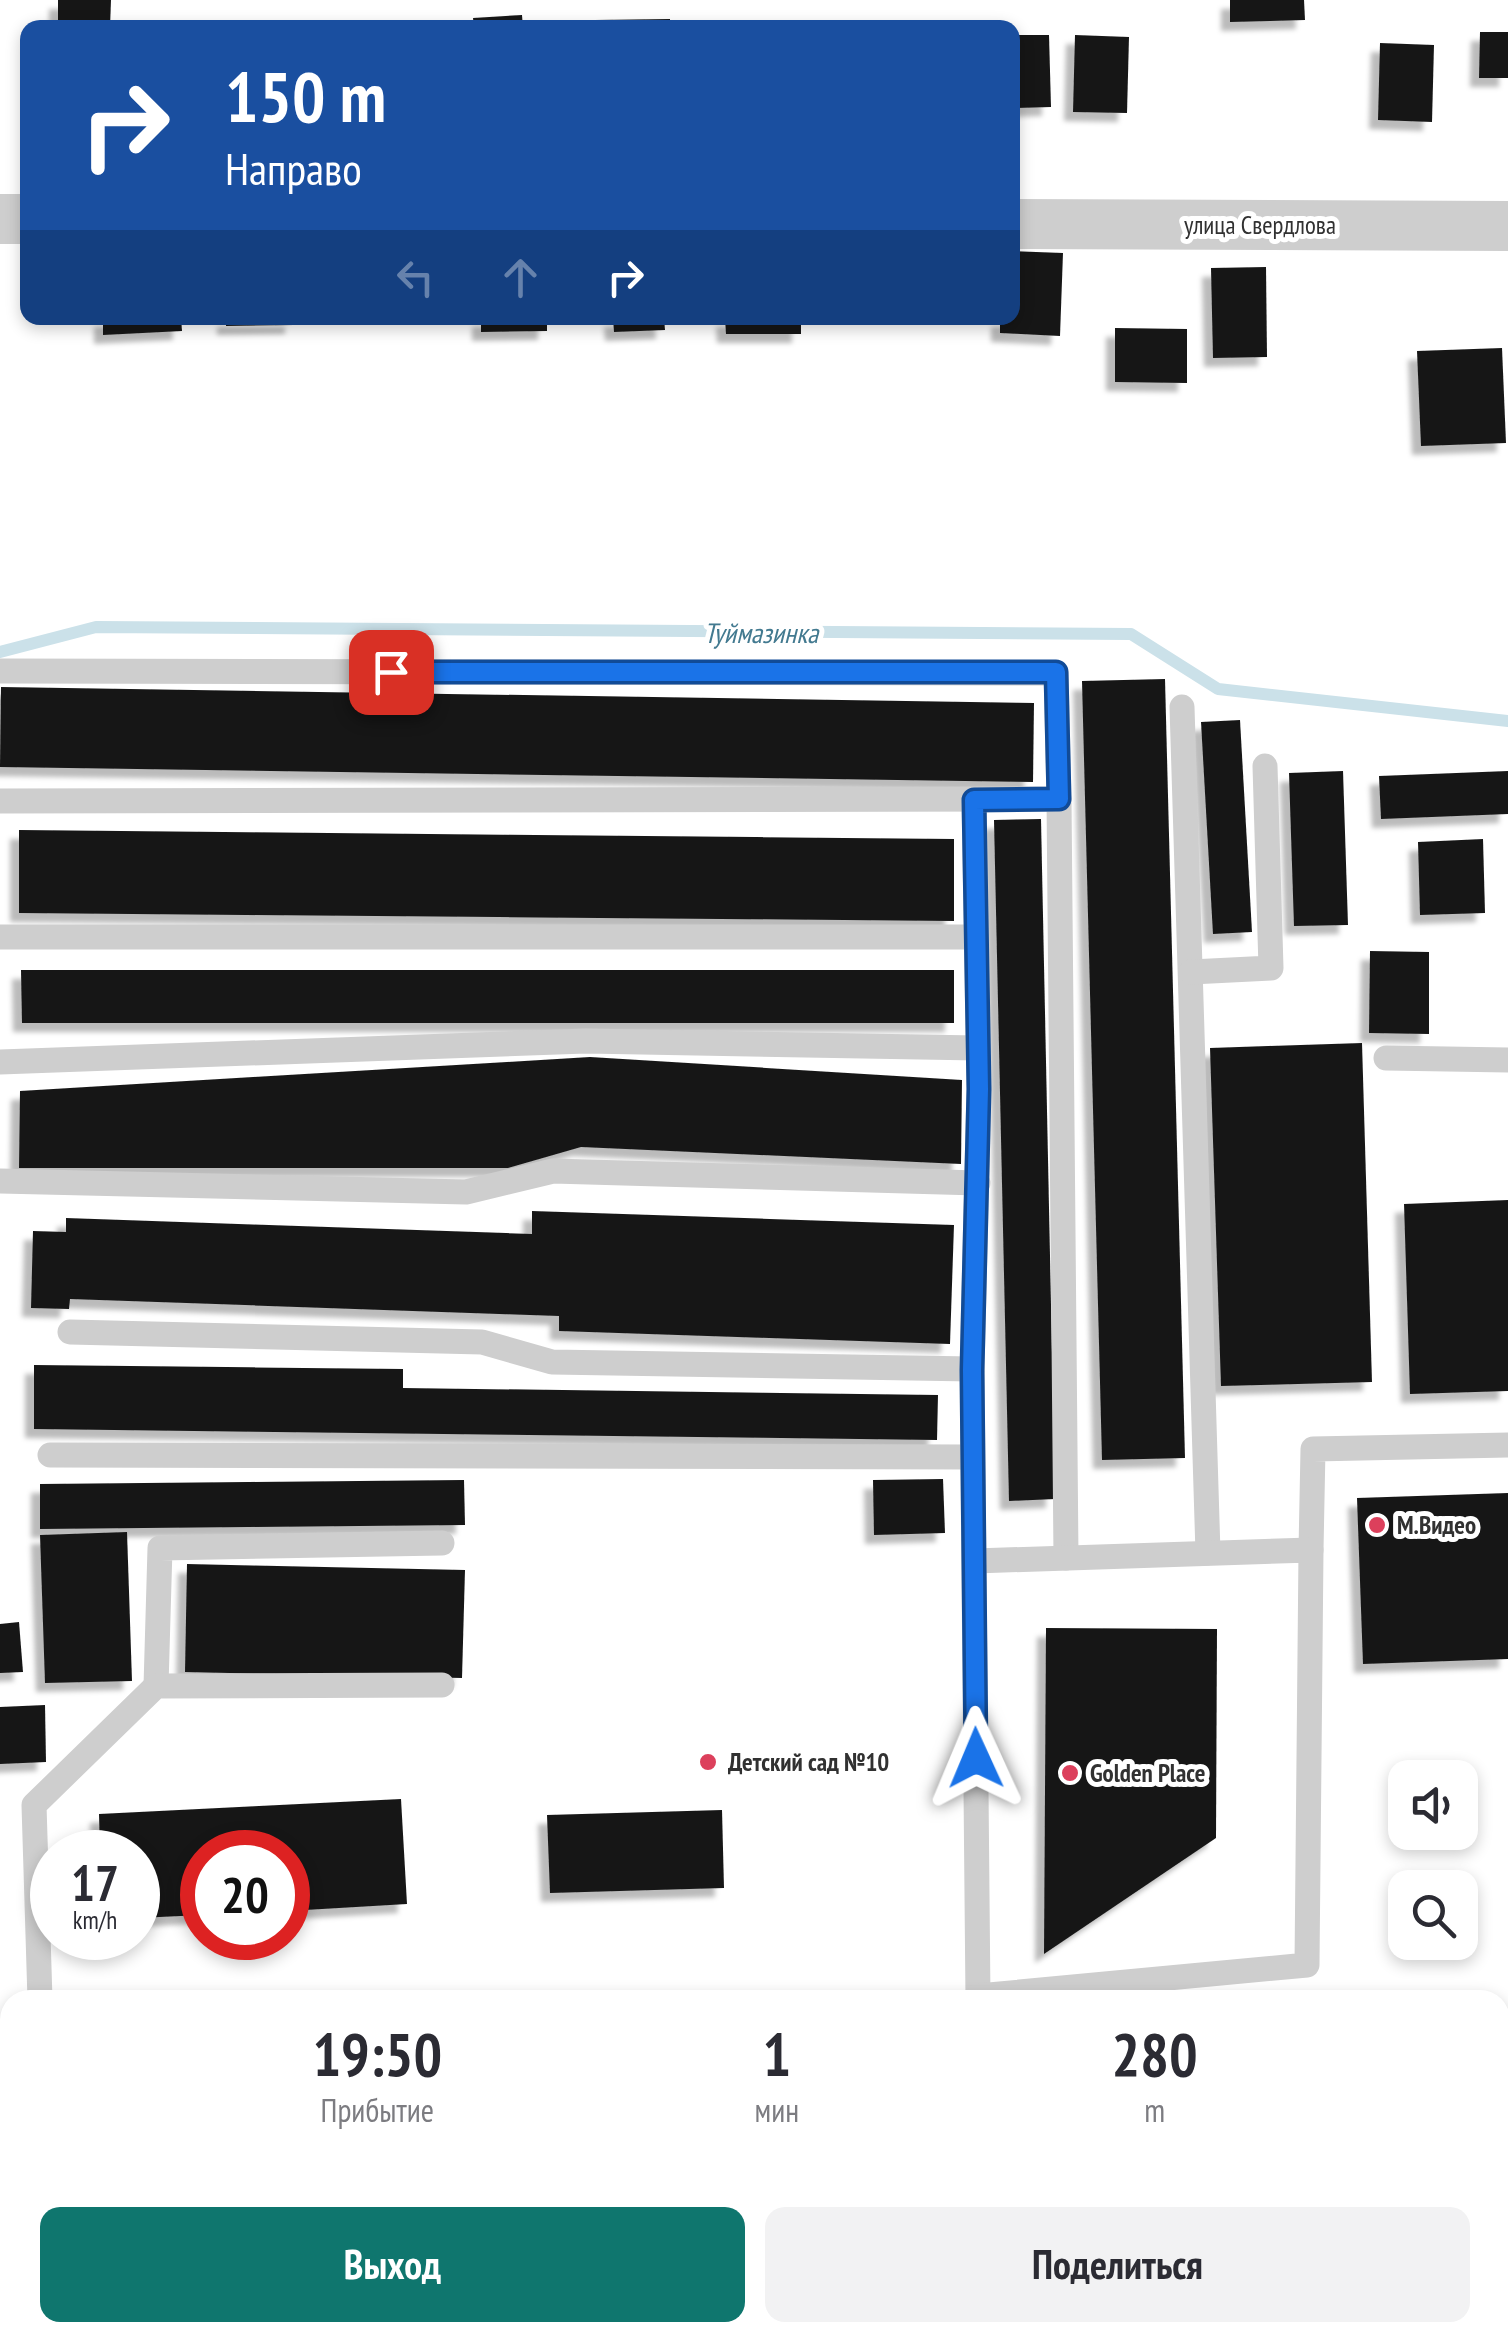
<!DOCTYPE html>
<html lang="ru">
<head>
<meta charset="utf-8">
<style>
  :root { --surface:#fff; --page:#f2f2f3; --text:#2b2b33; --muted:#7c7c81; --accent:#0f766e }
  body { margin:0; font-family:"PT Sans Narrow",sans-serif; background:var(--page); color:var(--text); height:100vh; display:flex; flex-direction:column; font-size:38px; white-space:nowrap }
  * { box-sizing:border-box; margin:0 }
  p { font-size:32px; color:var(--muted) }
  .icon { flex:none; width:55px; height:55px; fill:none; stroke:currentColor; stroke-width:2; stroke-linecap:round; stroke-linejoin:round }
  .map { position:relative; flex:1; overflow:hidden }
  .side { position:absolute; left:0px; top:1990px; width:1510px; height:352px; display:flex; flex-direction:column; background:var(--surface); border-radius:30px 30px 0 0; box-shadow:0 5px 15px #0003 }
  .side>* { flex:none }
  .banner { position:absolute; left:20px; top:20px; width:1000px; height:305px; border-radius:20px; box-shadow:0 5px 15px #0003; background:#1a4fa0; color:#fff; overflow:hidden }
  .tools { position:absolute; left:1388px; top:1760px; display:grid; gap:20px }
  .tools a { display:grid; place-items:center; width:90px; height:90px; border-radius:20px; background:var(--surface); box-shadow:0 5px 15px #0003; font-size:50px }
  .speed { position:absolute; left:30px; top:1830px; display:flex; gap:20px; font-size:50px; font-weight:700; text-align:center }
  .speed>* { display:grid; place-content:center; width:130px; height:130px; border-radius:50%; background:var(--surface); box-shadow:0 5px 15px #0003; line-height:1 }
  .speed small { font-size:25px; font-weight:400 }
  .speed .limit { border:15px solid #d22; background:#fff; color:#111 }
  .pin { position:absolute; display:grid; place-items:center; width:85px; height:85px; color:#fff; margin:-42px; border-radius:20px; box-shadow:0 5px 15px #0006 }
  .me { position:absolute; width:110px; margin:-55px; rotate:359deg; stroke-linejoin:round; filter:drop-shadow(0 0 8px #0008) }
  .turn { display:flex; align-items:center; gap:35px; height:210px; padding:0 40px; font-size:45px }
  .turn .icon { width:130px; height:130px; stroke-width:2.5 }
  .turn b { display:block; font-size:70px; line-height:85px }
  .lanes { display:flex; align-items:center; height:95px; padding:0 40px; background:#0003; justify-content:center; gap:50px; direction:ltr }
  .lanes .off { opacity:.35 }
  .eta { display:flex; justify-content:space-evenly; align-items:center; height:170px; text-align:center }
  .eta b { font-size:60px; font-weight:700; line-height:70px }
  .cta { display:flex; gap:20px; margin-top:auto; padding:20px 40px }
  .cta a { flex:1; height:115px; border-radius:20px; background:var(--accent); color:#fff; font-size:40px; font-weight:700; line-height:115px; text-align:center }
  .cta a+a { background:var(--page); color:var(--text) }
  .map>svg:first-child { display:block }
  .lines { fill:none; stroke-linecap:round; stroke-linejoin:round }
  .stream { stroke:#cbe1e9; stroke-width:12 }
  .building { fill:#181818; filter:url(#shadow) }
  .lane { stroke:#cecece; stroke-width:25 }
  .street { stroke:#cecece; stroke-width:50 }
  .secondary { stroke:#bbb; stroke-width:55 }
  .route-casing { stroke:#114b97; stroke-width:25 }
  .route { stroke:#1a73e8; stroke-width:18 }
  .poi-dot { fill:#dc405c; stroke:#fff; stroke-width:4 }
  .labels { text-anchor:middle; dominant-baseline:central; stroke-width:10; stroke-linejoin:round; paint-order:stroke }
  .street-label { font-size:25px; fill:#313131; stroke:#fff }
  .poi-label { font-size:25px; font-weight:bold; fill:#313131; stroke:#fff; text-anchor:start }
  .water-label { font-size:28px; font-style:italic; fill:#437a90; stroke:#fff }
</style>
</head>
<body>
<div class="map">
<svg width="1508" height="2342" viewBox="0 0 1508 2342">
  <defs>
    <filter id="shadow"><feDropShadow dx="-9" dy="9" stdDeviation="2.5" flood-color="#0004"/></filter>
  </defs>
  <rect width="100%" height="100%" fill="#fff"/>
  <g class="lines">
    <path class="stream" d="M0 652 96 627 1131 634 1218 689 1508 721"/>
  </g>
  <g class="building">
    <path d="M58 0H111L110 28H58Z"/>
    <path d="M1230 0H1304L1305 20 1230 22Z"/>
    <path d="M522 15 523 28H474L473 18Z"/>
    <path d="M670 19V28H596L595 20Z"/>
    <path d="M194 23 256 24V28H194Z"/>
    <path d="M302 23 392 24V28H302Z"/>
    <path d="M1480 32H1508V78H1479Z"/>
    <path d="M1012 35H1049L1051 107 1012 108Z"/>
    <path d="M1075 35 1129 37 1127 113 1073 112Z"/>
    <path d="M1380 43 1434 45 1432 122 1378 120Z"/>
    <path d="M1012 251 1063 253 1060 336 1000 333V318H1012Z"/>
    <path d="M1266 267 1267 357 1213 358 1211 268Z"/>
    <path d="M103 318H181L182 331 103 335Z"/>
    <path d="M226 318H294V325L226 326Z"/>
    <path d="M481 318H547V331L481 332Z"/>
    <path d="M613 318H664L665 330 614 332Z"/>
    <path d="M725 318H801V334H726Z"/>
    <path d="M1115 328 1187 329V383L1115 382Z"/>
    <path d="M1502 348 1506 443 1421 446 1417 351Z"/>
    <path d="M1165 679 1185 1458 1102 1460 1082 681Z"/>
    <path d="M1 687 1034 703 1033 782 0 767Z"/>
    <path d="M1240 720 1252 932 1213 934 1201 722Z"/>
    <path d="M1343 771 1348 925 1294 926 1289 773Z"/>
    <path d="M1508 771V814L1381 819 1379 776Z"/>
    <path d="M1041 819 1055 1499 1009 1501 994 820Z"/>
    <path d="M19 830 954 839V921L19 913Z"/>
    <path d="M1483 839 1485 913 1420 915 1418 842Z"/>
    <path d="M1370 951 1429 952V1034L1369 1033Z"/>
    <path d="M21 970H954V1023H22Z"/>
    <path d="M1362 1043 1372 1382 1221 1386 1210 1048Z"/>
    <path d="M590 1057 962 1080 961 1164 581 1147 508 1168H19L20 1091Z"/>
    <path d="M1508 1200V1391L1410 1394 1404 1204Z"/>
    <path d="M532 1211 954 1225 950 1344 559 1331V1316L70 1299 69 1309 31 1308 33 1231 66 1232V1218L532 1234Z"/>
    <path d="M34 1365 403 1369V1388L938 1395 937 1440 34 1429Z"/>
    <path d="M943 1479 945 1533 874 1535 873 1480Z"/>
    <path d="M464 1480 465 1525 40 1529V1484Z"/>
    <path d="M1508 1493V1659L1363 1664 1357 1498Z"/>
    <path d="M127 1532 132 1681 45 1683 40 1535Z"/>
    <path d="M187 1564 465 1570 462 1678 185 1672Z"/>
    <path d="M19 1622 23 1672 0 1673V1624Z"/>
    <path d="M1046 1628 1217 1629 1216 1838 1044 1954Z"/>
    <path d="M45 1705 46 1762 0 1764V1707Z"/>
    <path d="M401 1799 407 1904 288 1911V1852H202V1915L138 1918V1852H100L99 1814Z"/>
    <path d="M722 1810 724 1888 550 1893 547 1815Z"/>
    <rect x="413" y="2332" width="466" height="10"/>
  </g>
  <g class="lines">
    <g class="lane">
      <path d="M0 671 1056 673 1059 799 0 801"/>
      <path d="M1182 707 1208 1553"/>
      <path d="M1059 799 1066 1558"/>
      <path d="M974 801 979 1089 972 1369 978 2000"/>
      <path d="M0 937H976"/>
      <path d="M1191 972 1271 968 1265 766"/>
      <path d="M1386 1058 1508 1060"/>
      <path d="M0 1062 586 1041 978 1048"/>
      <path d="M0 1181 466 1192 553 1171 978 1183"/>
      <path d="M70 1332 482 1342 552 1362 972 1369"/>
      <path d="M50 1455 972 1457"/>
      <path d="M1311 1550 1313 1449 1508 1445"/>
      <path d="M975 1561 1311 1550 1307 1965 978 1996"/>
      <path d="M156 1686 160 1548 442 1543"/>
      <path d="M40 2000 34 1805 156 1686 442 1685"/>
      <path d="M0 2074H10"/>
      <path d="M960 2332 961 2342"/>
    </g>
    <g class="street">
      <path d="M0 219H28"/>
      <path d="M1012 224 1508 226"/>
      <path d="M345 2332V2342"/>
    </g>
    <g class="secondary">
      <path d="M1500 2158 1508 2157"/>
      <path d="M0 2209H10"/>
    </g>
  </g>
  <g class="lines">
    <g class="route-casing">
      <path id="route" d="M391 672H1056L1059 799 974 800 979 1089 972 1370 976 1758"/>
    </g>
    <use href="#route" class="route"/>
  </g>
  <g class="poi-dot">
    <circle cx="1377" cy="1525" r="10"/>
    <circle cx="708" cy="1762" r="10"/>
    <circle cx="1070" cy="1773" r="10"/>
  </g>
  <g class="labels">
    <g class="street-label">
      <text x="1260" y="225">улица Свердлова</text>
    </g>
    <g class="poi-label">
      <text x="1397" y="1525">М.Видео</text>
      <text x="728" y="1762">Детский сад №10</text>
      <text x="1090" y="1773">Golden Place</text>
    </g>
    <g class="water-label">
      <text x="761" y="632">Туймазинка</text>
    </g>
  </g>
</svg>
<div class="tools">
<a><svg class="icon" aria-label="sound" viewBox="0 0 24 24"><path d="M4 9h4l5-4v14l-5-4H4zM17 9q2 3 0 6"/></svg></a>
<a><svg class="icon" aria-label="search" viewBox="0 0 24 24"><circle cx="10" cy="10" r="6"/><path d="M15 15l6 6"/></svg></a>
</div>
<div class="speed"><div>17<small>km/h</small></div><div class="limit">20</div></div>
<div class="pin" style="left:391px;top:672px;background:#d93025"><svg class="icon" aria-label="arrive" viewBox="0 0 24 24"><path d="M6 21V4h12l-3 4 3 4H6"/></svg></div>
<svg class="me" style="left:976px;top:1758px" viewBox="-20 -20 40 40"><path d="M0-17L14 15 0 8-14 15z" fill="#1a73e8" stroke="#fff" stroke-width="4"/></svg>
<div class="banner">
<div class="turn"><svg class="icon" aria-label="right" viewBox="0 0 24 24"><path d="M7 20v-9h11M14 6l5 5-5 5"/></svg><div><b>150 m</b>Направо</div></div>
<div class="lanes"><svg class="icon off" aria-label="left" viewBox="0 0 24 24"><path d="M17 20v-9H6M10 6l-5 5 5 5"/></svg><svg class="icon off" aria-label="ahead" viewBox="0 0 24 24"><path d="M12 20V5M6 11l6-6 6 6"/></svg><svg class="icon" aria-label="right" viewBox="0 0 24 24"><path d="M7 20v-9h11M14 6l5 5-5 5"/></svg></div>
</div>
<section class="side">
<div class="eta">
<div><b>19:50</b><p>Прибытие</p></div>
<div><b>1</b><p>мин</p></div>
<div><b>280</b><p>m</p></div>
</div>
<div class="cta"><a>Выход</a><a>Поделиться</a></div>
</section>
</div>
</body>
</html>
